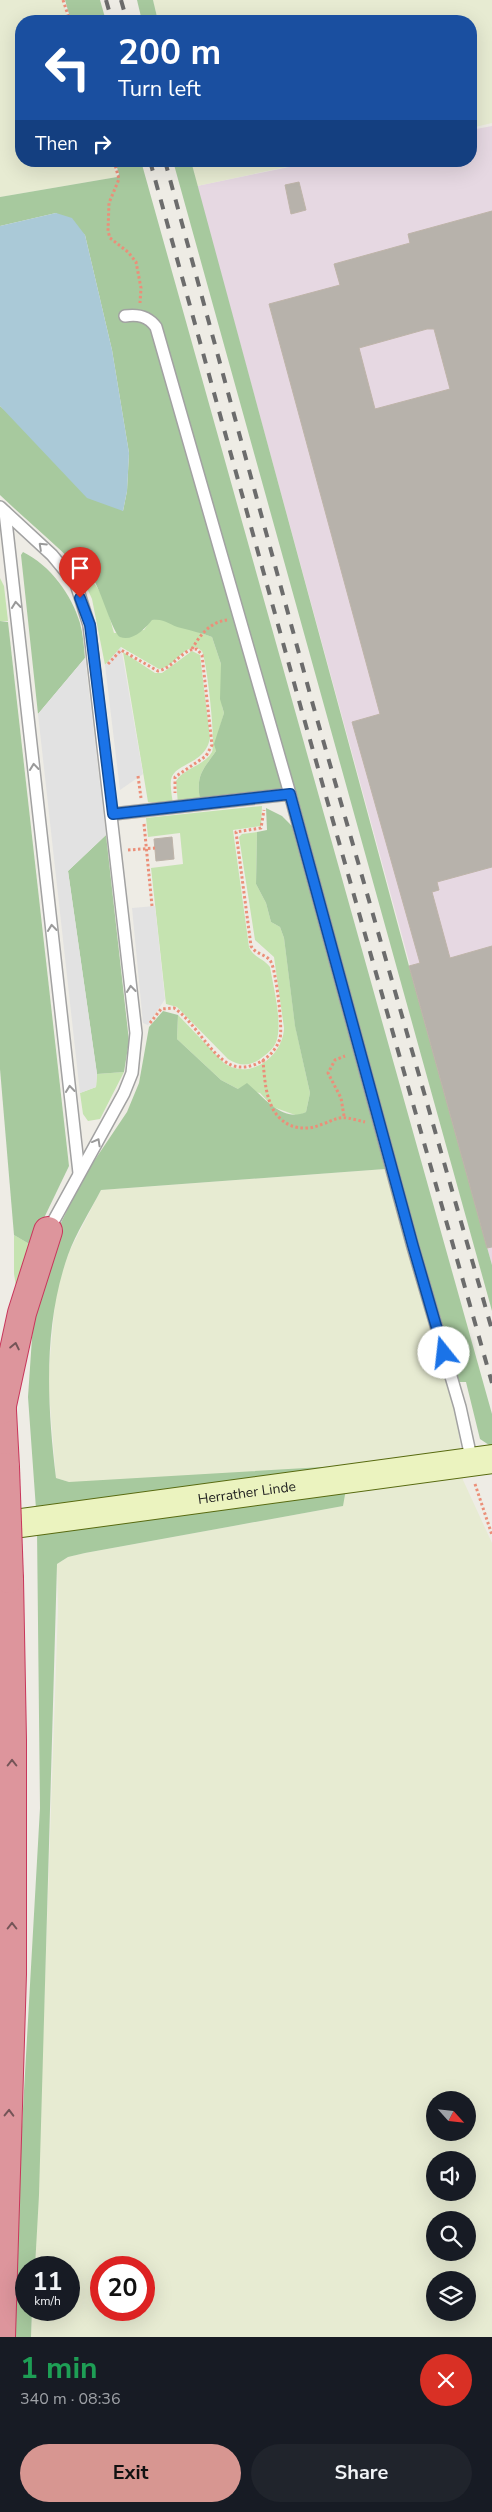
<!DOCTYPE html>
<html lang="en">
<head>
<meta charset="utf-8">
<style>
  :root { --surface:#171b24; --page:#20242c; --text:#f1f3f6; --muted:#9ea1a6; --accent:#d79691 }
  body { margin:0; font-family:"Nunito Sans",sans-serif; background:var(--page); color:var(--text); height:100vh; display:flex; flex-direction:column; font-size:19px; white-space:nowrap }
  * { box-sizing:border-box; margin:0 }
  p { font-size:16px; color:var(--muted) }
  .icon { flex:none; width:28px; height:28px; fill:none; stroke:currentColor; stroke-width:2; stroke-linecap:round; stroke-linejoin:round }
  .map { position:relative; height:2337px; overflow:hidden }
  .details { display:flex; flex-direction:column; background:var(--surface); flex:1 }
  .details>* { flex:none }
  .hud { position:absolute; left:15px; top:15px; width:462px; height:152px; border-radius:20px; box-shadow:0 5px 20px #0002; background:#1a4fa0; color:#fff; overflow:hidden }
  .needle { width:32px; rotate:117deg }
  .controls { position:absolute; left:426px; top:2091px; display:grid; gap:10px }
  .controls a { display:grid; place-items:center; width:50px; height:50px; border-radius:50%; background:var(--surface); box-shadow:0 5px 20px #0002; font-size:25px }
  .speed { position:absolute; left:15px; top:2256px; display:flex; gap:10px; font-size:25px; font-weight:700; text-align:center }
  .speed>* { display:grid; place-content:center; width:65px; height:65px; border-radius:50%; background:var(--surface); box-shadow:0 5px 20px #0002; line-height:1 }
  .speed small { font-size:12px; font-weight:400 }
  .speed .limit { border:8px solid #d22; background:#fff; color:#111 }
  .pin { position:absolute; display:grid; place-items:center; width:42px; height:42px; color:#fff; margin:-51px -21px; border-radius:50% 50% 50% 0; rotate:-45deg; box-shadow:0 0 5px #0007 }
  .pin .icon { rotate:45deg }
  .me { position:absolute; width:55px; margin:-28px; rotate:344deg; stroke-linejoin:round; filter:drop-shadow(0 0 4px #0008) }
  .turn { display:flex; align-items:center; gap:18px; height:105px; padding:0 20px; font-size:22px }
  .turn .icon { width:65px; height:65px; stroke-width:2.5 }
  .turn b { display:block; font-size:35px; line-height:42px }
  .then { display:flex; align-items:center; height:48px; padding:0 20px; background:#0003; gap:10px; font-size:19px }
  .round { display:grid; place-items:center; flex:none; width:52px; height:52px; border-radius:26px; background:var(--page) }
  .summary { display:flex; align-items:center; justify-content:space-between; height:85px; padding:0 20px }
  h1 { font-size:30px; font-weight:700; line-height:38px; color:#1e9e55 }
  .action { display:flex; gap:10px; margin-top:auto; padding:10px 20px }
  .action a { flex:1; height:58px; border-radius:30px; background:var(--accent); color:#111; font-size:20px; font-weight:700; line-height:58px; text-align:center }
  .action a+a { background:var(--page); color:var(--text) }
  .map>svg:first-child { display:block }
  .industrial { fill:#e6d8e2 }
  .farmland { fill:#e7ebd2; fill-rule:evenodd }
  .grass { fill:#c5e3b0 }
  .forest { fill:#a7c99e }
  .parking { fill:#e2e2e2 }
  .water { fill:#aac9d7 }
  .building { fill:#b7b2ab; stroke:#beb4a9; fill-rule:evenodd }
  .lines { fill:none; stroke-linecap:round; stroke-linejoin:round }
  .lane-casing { stroke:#a2a2a2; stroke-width:14 }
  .secondary-casing { stroke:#586a10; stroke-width:30 }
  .highway-casing { stroke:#c8365b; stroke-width:30 }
  .path { stroke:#eb8f79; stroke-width:3; stroke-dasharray:2.5 2.5; stroke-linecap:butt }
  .lane { stroke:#fff; stroke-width:11 }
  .secondary { stroke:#ebf3bf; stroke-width:28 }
  .highway { stroke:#dd959c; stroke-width:28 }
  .rail { stroke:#6c6c6c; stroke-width:4; stroke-dasharray:10 10; stroke-linecap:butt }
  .highway-bridge-casing { stroke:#c8365b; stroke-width:30; stroke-linecap:butt }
  .highway-bridge { stroke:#dd959c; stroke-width:28 }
  .oneway { stroke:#9a9a9a }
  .oneway2 { stroke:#745457 }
  .route-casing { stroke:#114b97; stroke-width:12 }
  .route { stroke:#1a73e8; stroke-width:9 }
  .labels { text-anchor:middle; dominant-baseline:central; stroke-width:4; stroke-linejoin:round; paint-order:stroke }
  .street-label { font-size:14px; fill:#1e1e1e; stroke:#fff }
</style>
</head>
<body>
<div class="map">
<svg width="492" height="2337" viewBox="0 0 492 2337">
  <rect width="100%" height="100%" fill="#eeece5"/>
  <path class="industrial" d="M492 126V1265L197 186 318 161H471V130Z"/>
  <g class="farmland">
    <path d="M0 0H62L69 21H21V161H112L117 177 0 197Z"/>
    <path d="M153 0H492V123L471 128V21H158Z"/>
    <path d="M191 161H314L197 186Z"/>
    <path d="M385 1169 457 1412 463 1480 492 1543V2337H31L32 2310H69V2268L35 2267 58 1609 57 1564 68 1557 85 1553 343 1506 69 1482 56 1478 48 1380 56 1291 69 1252 101 1190ZM435 2100H468V2132H435ZM435 2160H468V2192H435ZM435 2220H468V2252H435ZM101 2268H144V2310H101ZM435 2280H468V2312H435Z"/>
  </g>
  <g class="grass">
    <path d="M77 566C102 586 106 603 114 633L144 630 151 620 161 618 212 637 221 664 222 706 224 713 215 744 216 751C202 771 196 775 200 800L178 804 176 781C184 768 204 766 212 752 216 743 207 662 202 651L196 647C180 649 174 667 159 669L121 647 105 665 92 599Z"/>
    <path d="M0 578 4 586 8 621H0Z"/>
    <path d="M192 651 200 655 210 738C205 766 174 762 171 780 170 787 172 796 173 804L148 802 123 652 155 673H162Z"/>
    <path d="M262 806 261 826 233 830 249 947C253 957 264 959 270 967 273 986 285 1030 274 1046 270 1052 263 1057 257 1061 247 1067 237 1065 228 1059L177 1007 166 1004 151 868 183 864 180 833 148 837 146 818Z"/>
    <path d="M257 832 256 884 266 903 271 922 280 927 284 938 295 1025 310 1093 306 1112 298 1116 273 1107 260 1093 238 1089 221 1080 177 1039 178 1015 224 1063C249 1081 283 1057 284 1028L274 957 255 940 239 837 242 834Z"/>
    <path d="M124 1072 100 1119 88 1121 83 1114 80 1093 96 1087 97 1074Z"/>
    <path d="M14 1235 31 1245 17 1292 14 1274Z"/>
  </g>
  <g class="forest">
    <path d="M65 0H100L106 21H71Z"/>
    <path d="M137 0H153L158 21H142Z"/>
    <path d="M115 161H141L492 1414V1447L480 1439 466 1382H458L408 1217 292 789 200 800C196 775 202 771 216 751L214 744 224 713 220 699 221 664 212 637C202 633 192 631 181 628 169 625 165 618 152 620 145 629 132 642 120 637 113 634 101 590 93 579 89 574 81 570 76 565 51 540 25 519 0 495V406L123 511 127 491 129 453 112 350 85 235 56 213 0 226V197L117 177 119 174Z"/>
    <path d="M173 161H191L409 966 492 1265V1311Z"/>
    <path d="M23 552C50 565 72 595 80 623 83 634 84 647 85 658L38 714 21 555Z"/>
    <path d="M0 621 8 622 69 1166 31 1245 14 1235 0 1069Z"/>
    <path d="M266 808 282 816 292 826 385 1169 101 1190C90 1211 76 1233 68 1255 43 1326 47 1404 56 1478L69 1482 340 1466 341 1470 36 1509 28 1397 33 1323 56 1233 84 1176 127 1112 139 1083 149 1027 163 1011 178 1015 177 1039 221 1080 238 1089 247 1083C264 1097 282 1123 306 1112L310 1093 295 1026 284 938 280 927 271 922 266 903 256 884 257 832 267 830Z"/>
    <path d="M106 835 129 1041 124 1072 97 1074 68 871Z"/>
    <path d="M346 1489 343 1506 85 1553 68 1557 57 1564 39 2195 35 2267 26 2268V2310H32L31 2337H13L18 2197 40 1808 37 1530Z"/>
  </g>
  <g class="parking">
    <path d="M121 647 143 774 120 790 105 665Z"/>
    <path d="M85 658 106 835 68 871 97 1074 96 1087 80 1093 38 714Z"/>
    <path d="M155 906 165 999 148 1025 143 1023 132 908Z"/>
  </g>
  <path class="water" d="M56 213 72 218 85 235 112 350 129 453 127 491 123 511 87 498 0 406V226Z"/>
  <g class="building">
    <path d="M299 182 306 210 291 214 285 185Z"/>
    <path d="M492 211V867L437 882 439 890 432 892 450 958 492 946V1247L487 1248 409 966 420 963 352 722 380 714 269 304 340 285 334 264 410 243 408 234ZM427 329H434L450 389 375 409 359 348Z"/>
    <path d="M172 837 174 859 156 861 154 839Z"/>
  </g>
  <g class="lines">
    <g class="lane-casing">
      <g id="lane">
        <path d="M125 316C138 314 148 316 156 327L290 794"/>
        <path d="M0 507 52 555 76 584 89 625 136 1033 132 1073 124 1093 48 1231"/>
        <path d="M5 512 79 1173"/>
        <path d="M113 814 290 794 413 1247 460 1407 472 1462"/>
      </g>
    </g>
    <g class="secondary-casing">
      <g id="secondary">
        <path id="s1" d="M0 1526 492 1459"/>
      </g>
    </g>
    <g class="highway-casing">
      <g id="highway">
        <path d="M1 1392 5 1467"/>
        <path d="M1 1410 22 1313 48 1231"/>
        <path d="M1 2337 12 1974V1740L9 1579"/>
      </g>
    </g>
    <g class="path">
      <path d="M63 0 70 21"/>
      <path d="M114 161 119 179 109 203 108 231 110 238 128 252 136 262 141 288 140 303"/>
      <path d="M192 649C200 635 210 622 227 620"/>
      <path d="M108 664 121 650 158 671C174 668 181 649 197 649L202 655 212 745 206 756 175 777V793"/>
      <path d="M138 776 141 798"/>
      <path d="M144 824 152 906"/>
      <path d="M128 850 155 848"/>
      <path d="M150 1023 161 1009 174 1008C195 1022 210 1055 231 1065 250 1073 275 1057 280 1038 283 1029 276 970 271 962 267 954 256 955 251 946L236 832 261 828 264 810"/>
      <path d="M263 1060C265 1084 266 1116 292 1126 298 1128 308 1129 314 1127 343 1118 334 1114 365 1122"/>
      <path d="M344 1116 341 1098 328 1073 335 1060 345 1056"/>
      <path d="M475 1484 492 1535"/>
    </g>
    <use href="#lane" class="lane"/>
    <use href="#secondary" class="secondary"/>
    <use href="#highway" class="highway"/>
    <g class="rail">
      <path d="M106 0 112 21"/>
      <path d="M121 0 127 21"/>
      <path d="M150 161 301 708 492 1383"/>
      <path d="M165 161 313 705 492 1330"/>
    </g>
    <g class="highway-bridge-casing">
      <path id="highway-bridge" d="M5 1467 9 1579"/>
    </g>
    <use href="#highway-bridge" class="highway-bridge"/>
  </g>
  <defs><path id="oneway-chevron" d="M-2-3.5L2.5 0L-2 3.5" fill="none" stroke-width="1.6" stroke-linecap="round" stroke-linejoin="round" transform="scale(1.25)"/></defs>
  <g class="oneway">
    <use href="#oneway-chevron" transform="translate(42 546) rotate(-137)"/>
    <use href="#oneway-chevron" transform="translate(16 605) rotate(-96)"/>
    <use href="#oneway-chevron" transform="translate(34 767) rotate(-96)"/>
    <use href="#oneway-chevron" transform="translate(52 928) rotate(-96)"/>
    <use href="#oneway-chevron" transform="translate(131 989) rotate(-96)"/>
    <use href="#oneway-chevron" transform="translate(70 1089) rotate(-96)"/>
    <use href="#oneway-chevron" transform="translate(97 1142) rotate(-61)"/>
  </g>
  <g class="oneway2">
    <use href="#oneway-chevron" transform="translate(15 1346) rotate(-78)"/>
    <use href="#oneway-chevron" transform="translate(12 1763) rotate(-90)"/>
    <use href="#oneway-chevron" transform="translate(12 1926) rotate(-90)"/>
    <use href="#oneway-chevron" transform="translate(9 2113) rotate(-89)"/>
  </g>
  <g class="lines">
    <g class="route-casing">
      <path id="route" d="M80 598 90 625 113 814 290 794 413 1246 444 1353"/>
    </g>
    <use href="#route" class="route"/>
  </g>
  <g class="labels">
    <g class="street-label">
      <text stroke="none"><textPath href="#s1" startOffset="249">Herrather Linde</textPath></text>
    </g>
  </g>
</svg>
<div class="controls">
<a><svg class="needle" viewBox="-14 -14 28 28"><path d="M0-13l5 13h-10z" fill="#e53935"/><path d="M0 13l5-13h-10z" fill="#9ea1a6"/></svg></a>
<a><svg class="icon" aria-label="sound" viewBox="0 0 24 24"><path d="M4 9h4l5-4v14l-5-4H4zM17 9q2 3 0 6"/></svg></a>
<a><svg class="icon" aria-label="search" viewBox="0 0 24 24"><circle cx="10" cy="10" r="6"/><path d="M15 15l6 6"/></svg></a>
<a><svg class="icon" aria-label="layers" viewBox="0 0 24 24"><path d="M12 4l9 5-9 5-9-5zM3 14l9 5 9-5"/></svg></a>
</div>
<div class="speed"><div>11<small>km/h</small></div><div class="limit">20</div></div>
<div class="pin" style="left:80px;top:598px;background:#d93025"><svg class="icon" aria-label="arrive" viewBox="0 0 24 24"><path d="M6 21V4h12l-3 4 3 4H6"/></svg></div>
<svg class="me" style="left:444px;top:1353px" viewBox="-20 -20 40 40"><circle r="19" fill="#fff"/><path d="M0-13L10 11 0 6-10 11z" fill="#1a73e8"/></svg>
<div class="hud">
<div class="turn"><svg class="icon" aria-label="left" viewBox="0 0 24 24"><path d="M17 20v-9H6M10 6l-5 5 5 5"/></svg><div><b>200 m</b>Turn left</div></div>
<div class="then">Then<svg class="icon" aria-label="right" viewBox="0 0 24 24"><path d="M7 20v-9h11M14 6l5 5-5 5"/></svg></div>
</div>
</div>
<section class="details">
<div class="summary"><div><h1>1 min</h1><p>340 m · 08:36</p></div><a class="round" style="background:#d93025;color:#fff"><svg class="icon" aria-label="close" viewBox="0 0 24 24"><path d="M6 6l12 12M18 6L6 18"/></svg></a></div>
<div class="action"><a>Exit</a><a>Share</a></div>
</section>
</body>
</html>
